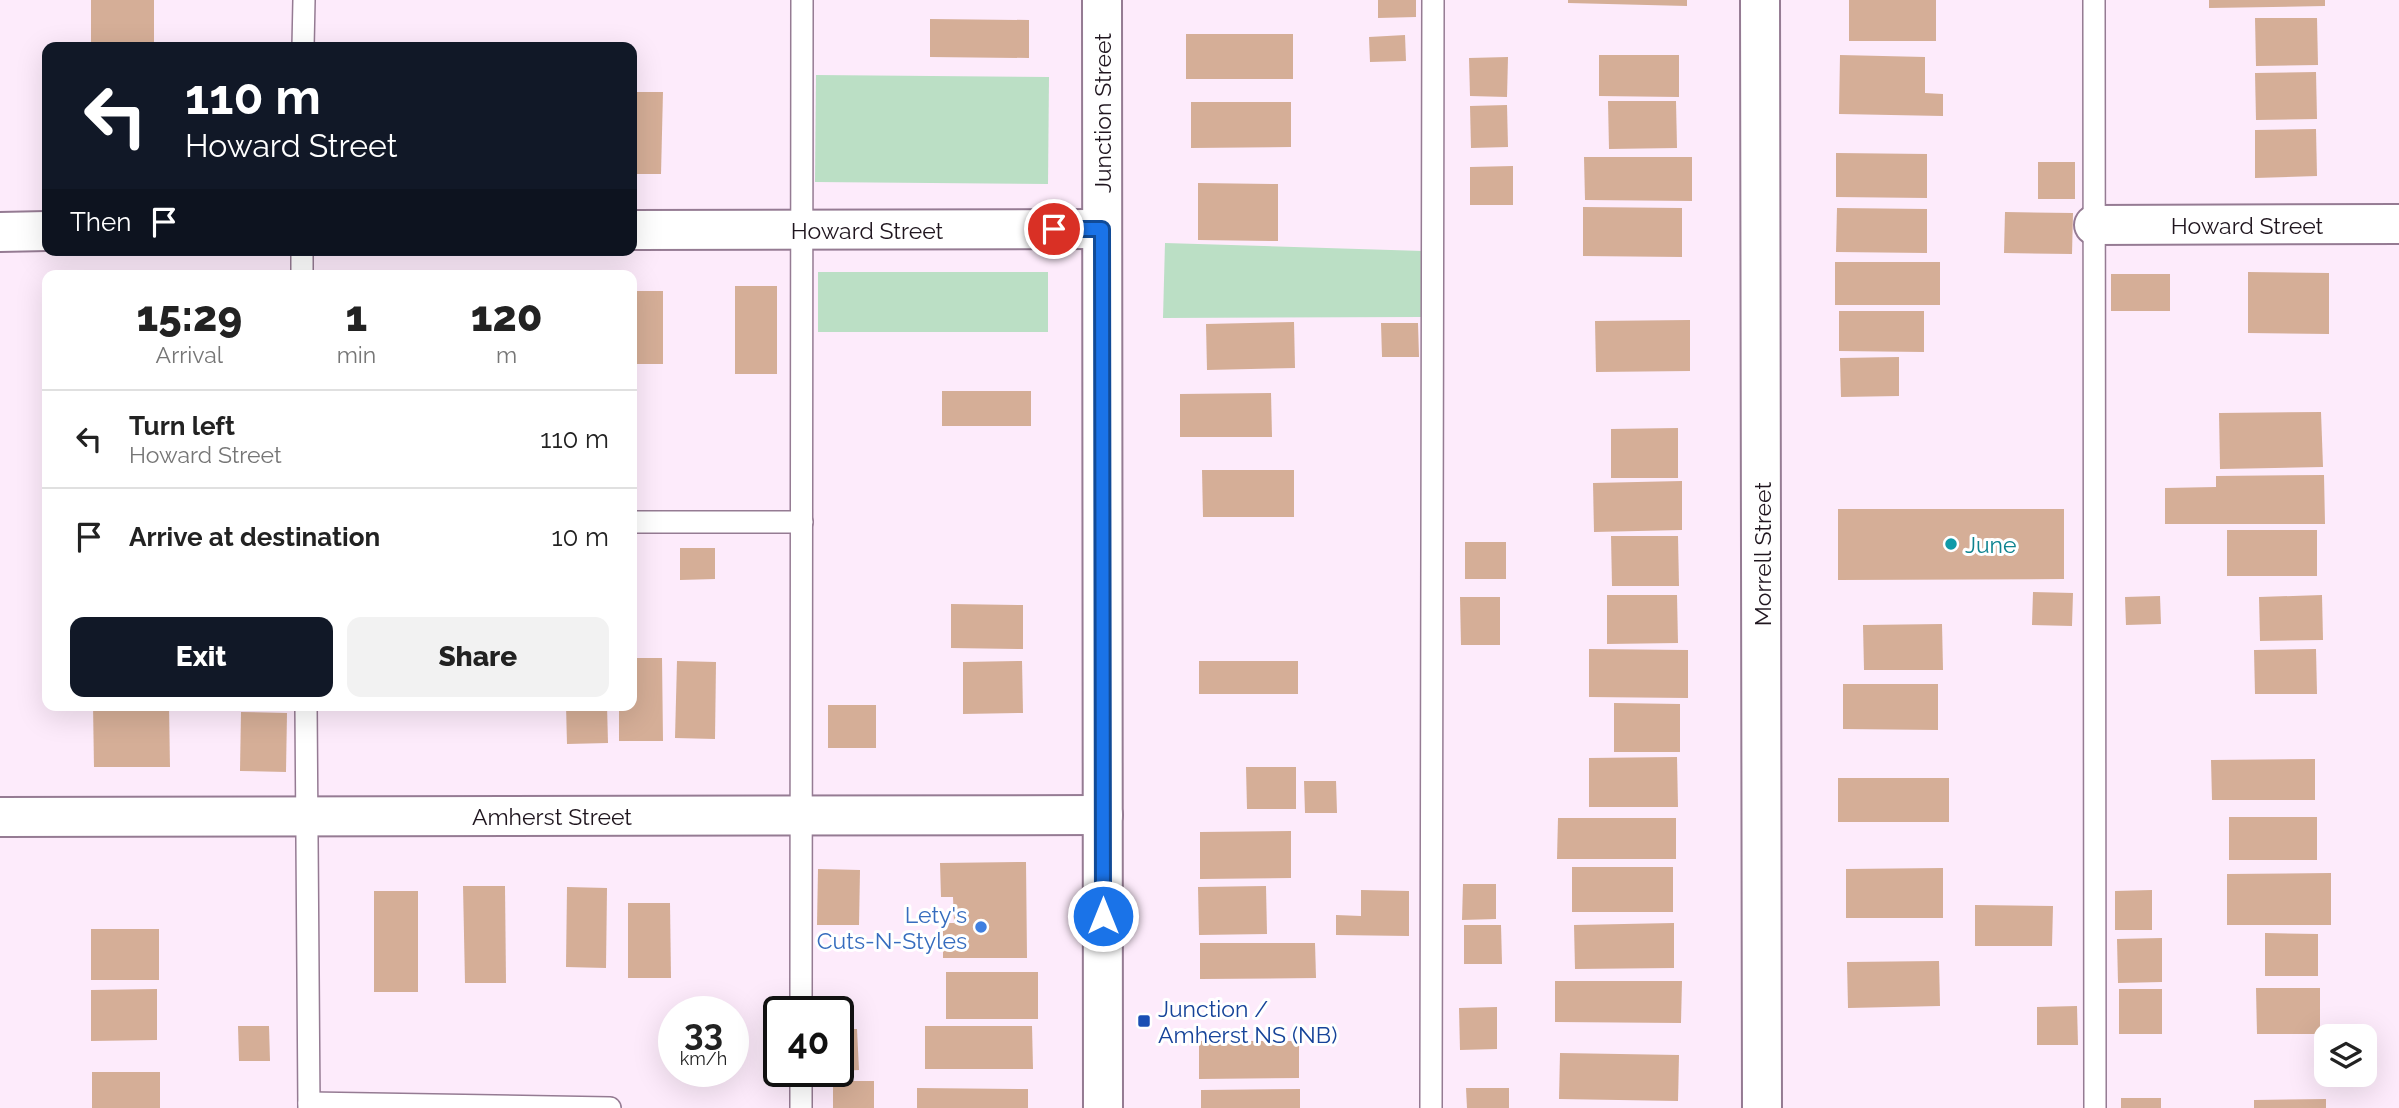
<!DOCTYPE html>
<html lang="en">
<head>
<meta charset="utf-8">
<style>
  :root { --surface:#fff; --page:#f2f2f2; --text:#222; --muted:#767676; --line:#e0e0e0; --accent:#111827 }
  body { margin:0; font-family:Raleway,sans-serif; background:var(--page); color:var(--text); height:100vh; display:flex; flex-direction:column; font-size:26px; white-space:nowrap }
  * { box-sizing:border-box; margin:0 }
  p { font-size:23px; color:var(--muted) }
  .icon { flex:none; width:38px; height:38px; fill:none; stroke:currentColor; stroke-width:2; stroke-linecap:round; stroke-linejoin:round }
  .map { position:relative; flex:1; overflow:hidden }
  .drawer { position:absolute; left:42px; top:270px; width:595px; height:441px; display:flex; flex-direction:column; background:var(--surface); border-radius:14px; box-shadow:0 7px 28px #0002 }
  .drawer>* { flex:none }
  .guide { position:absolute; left:42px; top:42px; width:595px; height:214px; border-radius:14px; box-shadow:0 7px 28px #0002; background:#111827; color:#fff; overflow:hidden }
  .controls { position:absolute; left:2314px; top:1024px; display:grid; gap:14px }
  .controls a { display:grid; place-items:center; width:63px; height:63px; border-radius:14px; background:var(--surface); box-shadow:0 7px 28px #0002; font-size:35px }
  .speed { position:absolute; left:658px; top:996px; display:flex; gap:14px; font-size:35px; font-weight:700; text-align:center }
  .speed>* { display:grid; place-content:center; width:91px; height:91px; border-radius:50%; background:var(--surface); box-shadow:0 7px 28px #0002; line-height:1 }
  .speed small { font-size:18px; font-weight:400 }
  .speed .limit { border:4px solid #111; border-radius:10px; background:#fff; color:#111 }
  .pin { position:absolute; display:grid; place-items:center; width:60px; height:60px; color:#fff; margin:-30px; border:4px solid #fff; border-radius:50%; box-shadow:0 2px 7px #0007 }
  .me { position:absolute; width:77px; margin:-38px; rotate:0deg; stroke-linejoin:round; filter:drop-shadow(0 0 5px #0008) }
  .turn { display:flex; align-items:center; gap:24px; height:147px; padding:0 28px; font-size:32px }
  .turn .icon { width:91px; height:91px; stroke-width:2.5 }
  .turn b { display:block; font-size:49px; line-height:60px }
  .then { display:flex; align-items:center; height:66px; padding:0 28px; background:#0003; gap:14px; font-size:26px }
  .eta { display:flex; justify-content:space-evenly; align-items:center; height:119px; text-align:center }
  .eta b { font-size:42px; font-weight:800; line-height:49px }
  .cta { display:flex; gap:14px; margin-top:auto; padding:14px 28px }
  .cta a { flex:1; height:80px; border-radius:14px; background:var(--accent); color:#fff; font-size:28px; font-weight:800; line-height:80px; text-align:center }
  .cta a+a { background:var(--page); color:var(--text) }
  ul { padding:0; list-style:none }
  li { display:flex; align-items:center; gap:21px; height:98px; padding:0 28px; border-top:2px solid var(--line) }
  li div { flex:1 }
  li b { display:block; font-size:26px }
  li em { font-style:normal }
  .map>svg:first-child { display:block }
  .green { fill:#bbdfc5 }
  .building { fill:#d5ae97 }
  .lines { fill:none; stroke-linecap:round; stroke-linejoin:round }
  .lane-casing { stroke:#957b93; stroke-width:24 }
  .street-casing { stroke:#957b93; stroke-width:42 }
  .secondary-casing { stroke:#957b93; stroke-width:42 }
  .lane { stroke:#fff; stroke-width:21 }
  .street { stroke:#fff; stroke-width:38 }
  .secondary { stroke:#fff; stroke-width:38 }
  .route-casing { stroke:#114b97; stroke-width:18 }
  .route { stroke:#1a73e8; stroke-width:12 }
  .culture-dot { fill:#0f9aa8; stroke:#fff; stroke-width:2.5 }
  .shop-dot { fill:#3f7fe0; stroke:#fff; stroke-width:2.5 }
  .transit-dot { fill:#1a4fb4; stroke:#fff; stroke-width:2.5 }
  .labels { text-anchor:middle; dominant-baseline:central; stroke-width:6; stroke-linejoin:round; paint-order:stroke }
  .street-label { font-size:23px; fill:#1f151e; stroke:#fff }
  .culture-label { font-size:23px; fill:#0d838f; stroke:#fff; text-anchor:start }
  .shop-label { font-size:23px; fill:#366cbe; stroke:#fff; text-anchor:end }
  .transit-label { font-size:23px; fill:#164399; stroke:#fff; text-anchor:start }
</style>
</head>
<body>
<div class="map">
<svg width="2399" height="1108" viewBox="0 0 2399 1108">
  <rect width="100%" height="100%" fill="#fdebfb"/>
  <g class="green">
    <path d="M816 75 1049 77 1048 184 815 182Z"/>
    <path d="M1165 243 1423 251 1421 317 1163 318Z"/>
    <rect x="818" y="272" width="230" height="60"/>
  </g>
  <g class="building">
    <rect x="91" y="0" width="63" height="47"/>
    <path d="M1378 0H1416V17L1378 18Z"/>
    <path d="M1568 0H1687V6L1568 3Z"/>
    <rect x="1849" y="0" width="87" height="41"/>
    <path d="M2209 0H2325V6L2209 8Z"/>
    <path d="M2255 18H2317L2318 65 2256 66Z"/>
    <path d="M930 19 1029 20V58L930 57Z"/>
    <rect x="1186" y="34" width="107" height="45"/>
    <path d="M1405 35 1406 61 1370 62 1369 37Z"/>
    <path d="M1599 55H1679V97L1599 96Z"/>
    <path d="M1840 55 1925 57V93L1943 94V116L1839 114Z"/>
    <path d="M1508 57 1507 97 1470 96 1469 58Z"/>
    <path d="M2316 72 2317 119 2256 120 2255 73Z"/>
    <path d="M632 92H663L661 174H632Z"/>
    <path d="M1608 101H1676L1677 148 1609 149Z"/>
    <path d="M1191 102H1291V147L1191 148Z"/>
    <path d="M1507 105 1508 147 1471 148 1470 106Z"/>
    <path d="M2316 129 2317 176 2255 178V130Z"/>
    <path d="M1836 153 1927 154V198L1836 197Z"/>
    <path d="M1584 157H1692V201L1585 200Z"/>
    <rect x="2038" y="162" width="37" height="37"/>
    <path d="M1513 166V205H1470V167Z"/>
    <path d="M1198 183 1278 184V241L1198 240Z"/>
    <path d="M1583 207 1682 208V257L1583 256Z"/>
    <path d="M1837 208 1927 209V253L1836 252Z"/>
    <path d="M2005 212 2073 213 2072 254 2004 253Z"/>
    <rect x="1835" y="262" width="105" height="43"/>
    <path d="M2248 272 2329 273V334L2248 333Z"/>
    <rect x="2111" y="274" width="59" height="37"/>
    <rect x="735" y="286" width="42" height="88"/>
    <rect x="632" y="291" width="31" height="73"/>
    <path d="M1839 311H1924V352L1839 351Z"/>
    <path d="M1690 320V371L1596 372 1595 321Z"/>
    <path d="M1294 322 1295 368 1207 370 1206 324Z"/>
    <path d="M1381 323H1418L1419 357H1382Z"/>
    <path d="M1899 357V396L1841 397 1840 358Z"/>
    <rect x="942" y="391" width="89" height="35"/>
    <path d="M1271 393 1272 437H1180V394Z"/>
    <path d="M2321 412 2323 467 2220 469 2219 413Z"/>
    <path d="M1678 428V478H1611V429Z"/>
    <path d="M1202 470H1294V517H1203Z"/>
    <path d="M2324 475 2325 524H2165V488L2216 487V476Z"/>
    <path d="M1682 481V530L1594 532 1593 483Z"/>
    <path d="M1838 509H2064V579L1838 580Z"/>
    <rect x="2227" y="530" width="90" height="46"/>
    <path d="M1611 536H1678L1679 586H1612Z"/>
    <rect x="1465" y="542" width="41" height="37"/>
    <path d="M680 548H715V579L680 580Z"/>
    <path d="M2033 592 2073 593 2072 626 2032 625Z"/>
    <path d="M1607 595H1677L1678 643 1607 644Z"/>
    <path d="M2322 595 2323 640 2260 641 2259 597Z"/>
    <path d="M2160 596 2161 624 2126 625 2125 597Z"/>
    <path d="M1460 597H1500V645H1461Z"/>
    <path d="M951 604 1023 605V649L951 648Z"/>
    <path d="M1942 624 1943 670H1864L1863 625Z"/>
    <path d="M1589 649 1688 650V698L1589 697Z"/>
    <path d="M2316 649 2317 694H2255L2254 650Z"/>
    <path d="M632 658H662L663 741H619V705H632Z"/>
    <path d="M677 661 716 662 715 739 675 738Z"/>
    <path d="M1022 661 1023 713 963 714V662Z"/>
    <rect x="1199" y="661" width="99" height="33"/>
    <path d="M1843 684H1938V730L1843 729Z"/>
    <path d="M1614 703 1680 704V752H1614Z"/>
    <path d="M93 705H169L170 767H94Z"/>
    <path d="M566 705H607L608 743 567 744Z"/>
    <rect x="828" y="705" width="48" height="43"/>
    <path d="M241 712 287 713 286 772 240 771Z"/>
    <path d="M1677 757 1678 807H1589V758Z"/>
    <path d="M2315 759V800H2212L2211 760Z"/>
    <path d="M1246 767H1296V809H1247Z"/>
    <rect x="1838" y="778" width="111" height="44"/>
    <path d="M1304 781H1336L1337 813H1305Z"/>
    <rect x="2229" y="817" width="88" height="43"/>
    <path d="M1558 818H1676V859H1557Z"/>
    <path d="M1291 831V878L1200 879V832Z"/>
    <path d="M1026 862 1027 958H943V923H954L953 897H941L940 863Z"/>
    <rect x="1572" y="867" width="101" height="45"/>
    <path d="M1943 868V918H1846V869Z"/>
    <path d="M818 869 860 870 859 925H817Z"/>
    <path d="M2331 873V925H2227V874Z"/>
    <path d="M1463 884H1496V919L1462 920Z"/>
    <path d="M463 886H505L506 983H465Z"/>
    <path d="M1266 886 1267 934 1199 935 1198 887Z"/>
    <path d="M567 887 607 888 606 968 566 967Z"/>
    <path d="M1361 890 1409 891V936L1336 935V915L1361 916Z"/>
    <path d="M2152 890V930H2115V891Z"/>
    <rect x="374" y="891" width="44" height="101"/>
    <path d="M628 903H670L671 978H628Z"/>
    <path d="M1975 905 2053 906 2052 946H1975Z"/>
    <path d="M1674 923V968L1575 969 1574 925Z"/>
    <path d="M1464 925H1501L1502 964H1464Z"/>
    <rect x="91" y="929" width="68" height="51"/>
    <path d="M2265 933 2318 934V976H2265Z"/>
    <path d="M2162 938V982L2118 983 2117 939Z"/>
    <path d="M1200 943H1315L1316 978 1200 979Z"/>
    <path d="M1939 961 1940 1006 1848 1008 1847 962Z"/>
    <rect x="946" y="972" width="92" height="47"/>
    <path d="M1555 981H1682L1681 1023 1555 1022Z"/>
    <path d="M2256 988H2320V1034H2257Z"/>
    <path d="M157 989V1040L91 1041V990Z"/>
    <rect x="2119" y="989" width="43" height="45"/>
    <path d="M2077 1006 2078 1045H2037V1007Z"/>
    <path d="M1497 1007V1049L1460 1050 1459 1008Z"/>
    <path d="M238 1026H269L270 1061H239Z"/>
    <path d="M925 1026H1032L1033 1069H925Z"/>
    <path d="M838 1029H857L859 1070 838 1071Z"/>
    <path d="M1199 1041H1299V1078L1199 1079Z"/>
    <path d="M1560 1053 1679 1055 1678 1101 1559 1099Z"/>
    <rect x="92" y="1072" width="68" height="36"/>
    <rect x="833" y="1081" width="41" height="27"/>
    <path d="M917 1088 1028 1089V1108H917Z"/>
    <path d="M1466 1088H1509V1108H1467Z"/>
    <path d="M1300 1089V1108H1201V1090Z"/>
    <rect x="2121" y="1098" width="40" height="10"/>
    <path d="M2326 1099V1108H2254V1100Z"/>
  </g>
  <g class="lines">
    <g class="lane-casing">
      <g id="lane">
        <path d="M2094 0 2095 1108"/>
        <path d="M303 47 304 0"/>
        <path d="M302 250V275"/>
        <path d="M632 522H802"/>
        <path d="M306 705 309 1108"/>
        <path d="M801 1012 802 0"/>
        <path d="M801 1071V1108"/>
        <path d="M309 1103 610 1108"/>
        <path d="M1431 1108 1433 0"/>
      </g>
    </g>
    <g class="street-casing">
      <g id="street">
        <path d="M1760 0 1762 1108"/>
        <path d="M2094 225 2399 224"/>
        <path d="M632 230 1102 229"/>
        <path d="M0 232 47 231"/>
        <path d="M0 817 1103 815"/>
      </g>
    </g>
    <g class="secondary-casing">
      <path id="secondary" d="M1102 0 1103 1108"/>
    </g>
    <use href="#lane" class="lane"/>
    <use href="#street" class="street"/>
    <use href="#secondary" class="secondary"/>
  </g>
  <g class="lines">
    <g class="route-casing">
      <path id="route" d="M1054 229H1102L1103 916"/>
    </g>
    <use href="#route" class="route"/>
  </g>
  <circle class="culture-dot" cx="1951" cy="544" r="7"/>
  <circle class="shop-dot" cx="981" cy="927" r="7"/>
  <rect class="transit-dot" x="1137" y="1014" width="14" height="14" rx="3.5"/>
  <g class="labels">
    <g class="street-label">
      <text transform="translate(1102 113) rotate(-90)">Junction Street</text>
      <text x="2247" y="225">Howard Street</text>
      <text x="867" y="230">Howard Street</text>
      <text transform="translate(1762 554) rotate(-90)">Morrell Street</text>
      <text x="552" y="816">Amherst Street</text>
    </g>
    <g class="culture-label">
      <text x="1965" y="544">June</text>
    </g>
    <g class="shop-label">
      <text x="967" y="914">Lety's<tspan x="967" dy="26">Cuts-N-Styles</tspan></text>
    </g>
    <g class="transit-label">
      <text x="1158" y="1008">Junction /<tspan x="1158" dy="26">Amherst NS (NB)</tspan></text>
    </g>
  </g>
</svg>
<div class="controls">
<a><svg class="icon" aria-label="layers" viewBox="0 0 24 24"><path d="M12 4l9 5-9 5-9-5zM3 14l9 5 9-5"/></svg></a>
</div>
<div class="speed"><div>33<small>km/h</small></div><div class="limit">40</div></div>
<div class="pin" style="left:1054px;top:229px;background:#d93025"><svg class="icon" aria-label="arrive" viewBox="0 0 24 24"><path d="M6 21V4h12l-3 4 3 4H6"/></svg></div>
<svg class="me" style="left:1103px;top:916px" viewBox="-20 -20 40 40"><circle r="17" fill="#1a73e8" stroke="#fff" stroke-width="3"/><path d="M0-11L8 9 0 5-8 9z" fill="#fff"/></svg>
<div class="guide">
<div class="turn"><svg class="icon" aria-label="left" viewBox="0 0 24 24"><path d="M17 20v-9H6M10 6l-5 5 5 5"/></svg><div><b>110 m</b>Howard Street</div></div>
<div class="then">Then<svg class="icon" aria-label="arrive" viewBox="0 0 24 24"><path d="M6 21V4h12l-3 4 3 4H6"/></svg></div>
</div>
<section class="drawer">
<div class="eta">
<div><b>15:29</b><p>Arrival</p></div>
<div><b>1</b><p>min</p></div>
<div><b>120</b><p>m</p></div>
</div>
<ul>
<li><svg class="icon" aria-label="left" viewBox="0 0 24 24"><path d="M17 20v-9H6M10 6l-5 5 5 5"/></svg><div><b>Turn left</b><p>Howard Street</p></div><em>110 m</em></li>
<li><svg class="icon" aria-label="arrive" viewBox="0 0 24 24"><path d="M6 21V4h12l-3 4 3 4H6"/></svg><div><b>Arrive at destination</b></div><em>10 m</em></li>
</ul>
<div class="cta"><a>Exit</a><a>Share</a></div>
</section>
</div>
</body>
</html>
